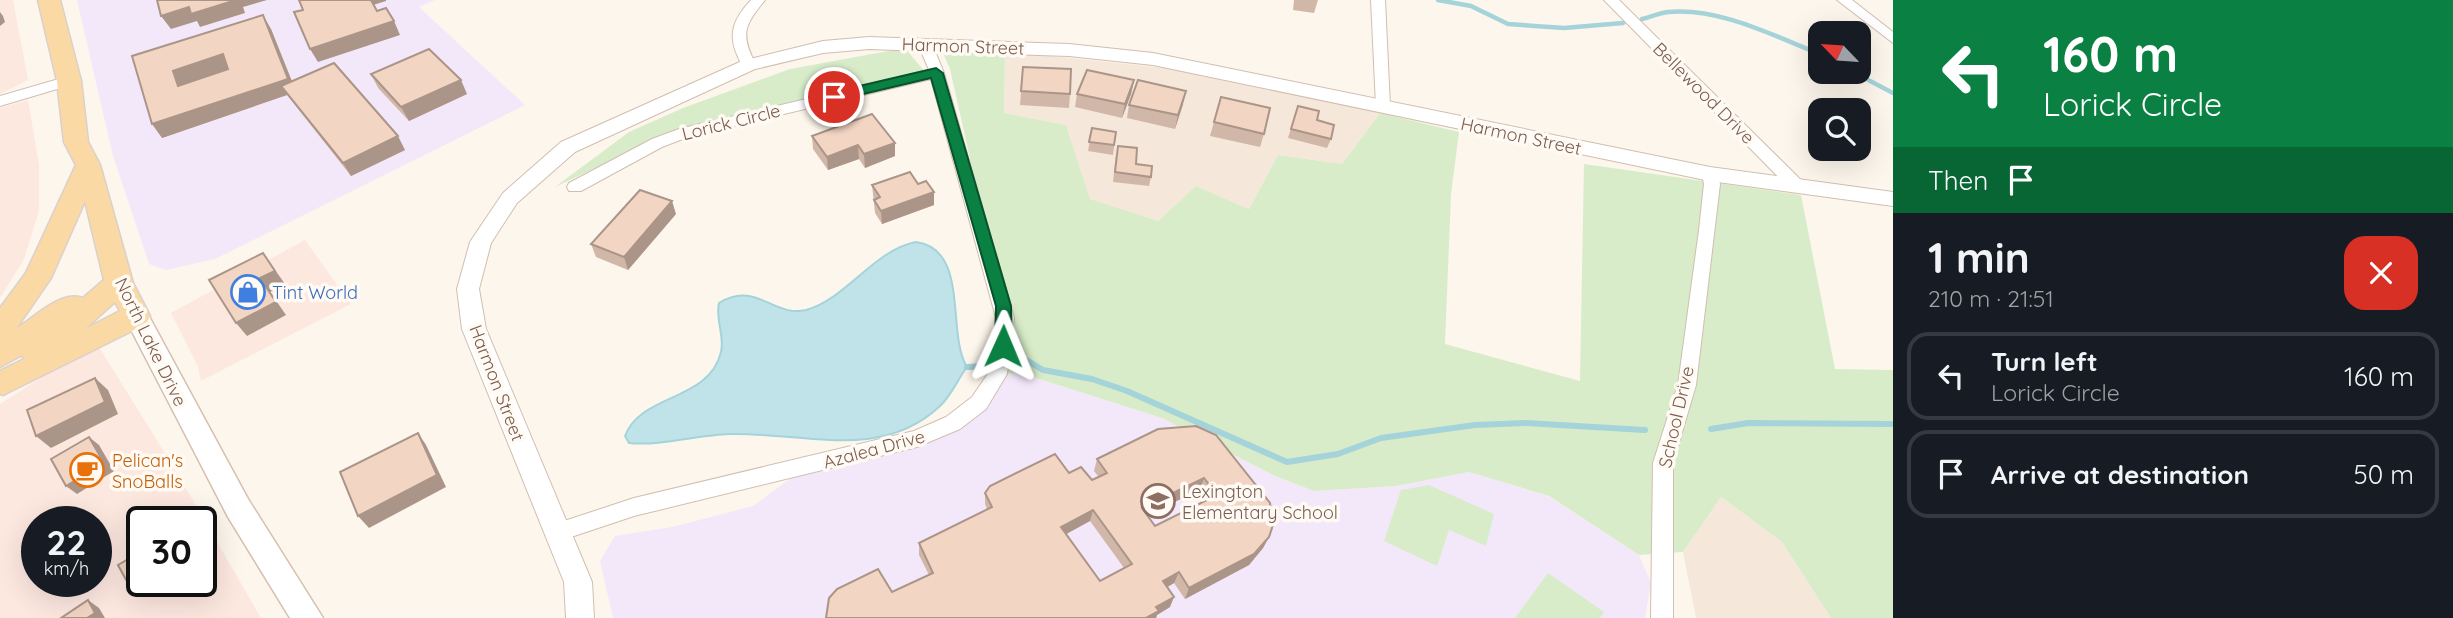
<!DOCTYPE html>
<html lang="en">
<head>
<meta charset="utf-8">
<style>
  :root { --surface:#171b24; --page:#20242c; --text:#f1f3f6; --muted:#9ea1a6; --line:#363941 }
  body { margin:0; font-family:Quicksand,sans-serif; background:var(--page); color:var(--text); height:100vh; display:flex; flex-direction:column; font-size:26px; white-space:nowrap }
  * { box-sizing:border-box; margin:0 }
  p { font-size:23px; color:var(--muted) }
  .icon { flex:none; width:38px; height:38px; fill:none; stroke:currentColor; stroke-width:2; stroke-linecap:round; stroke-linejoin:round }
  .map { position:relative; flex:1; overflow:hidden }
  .details { display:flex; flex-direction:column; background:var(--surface); width:560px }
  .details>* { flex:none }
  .banner { background:#0b8043; color:#fff; overflow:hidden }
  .needle { width:46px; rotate:295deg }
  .fabs { position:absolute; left:1808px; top:21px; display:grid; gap:14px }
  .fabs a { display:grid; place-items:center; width:63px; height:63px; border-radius:14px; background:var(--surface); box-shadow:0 7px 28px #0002; font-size:35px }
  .speed { position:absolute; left:21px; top:506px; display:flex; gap:14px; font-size:35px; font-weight:700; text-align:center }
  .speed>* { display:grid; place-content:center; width:91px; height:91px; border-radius:50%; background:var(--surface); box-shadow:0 7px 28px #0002; line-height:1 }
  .speed small { font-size:18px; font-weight:400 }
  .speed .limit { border:4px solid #111; border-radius:10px; background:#fff; color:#111 }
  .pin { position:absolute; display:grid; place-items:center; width:60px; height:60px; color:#fff; margin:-30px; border:4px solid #fff; border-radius:50%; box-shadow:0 2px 7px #0007 }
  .me { position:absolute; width:77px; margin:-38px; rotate:1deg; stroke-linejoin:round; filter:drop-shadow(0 0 5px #0008) }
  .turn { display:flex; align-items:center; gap:24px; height:147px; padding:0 35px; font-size:32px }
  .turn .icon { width:91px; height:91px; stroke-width:2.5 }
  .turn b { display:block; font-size:49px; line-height:60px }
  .then { display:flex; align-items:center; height:66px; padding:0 35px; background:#0003; gap:14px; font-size:26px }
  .round { display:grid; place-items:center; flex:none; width:74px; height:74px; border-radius:21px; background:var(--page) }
  .summary { display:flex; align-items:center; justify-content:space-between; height:119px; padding:0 35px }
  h1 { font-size:42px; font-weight:700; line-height:52px }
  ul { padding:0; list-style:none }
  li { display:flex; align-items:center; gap:21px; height:88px; margin:0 14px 10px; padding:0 21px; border:4px solid var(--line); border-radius:21px }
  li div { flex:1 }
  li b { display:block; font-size:26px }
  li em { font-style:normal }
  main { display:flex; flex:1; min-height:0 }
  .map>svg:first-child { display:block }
  .residential { fill:#f5e8da }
  .commercial { fill:#fde8e0; fill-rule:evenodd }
  .education { fill:#f3e8fa }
  .green { fill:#d8ecc9 }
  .water { fill:#bfe3e8; stroke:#a5d3da; stroke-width:2 }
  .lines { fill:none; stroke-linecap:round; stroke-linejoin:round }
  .stream-far1 { stroke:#a5d3da; stroke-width:4.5 }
  .stream { stroke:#a5d3da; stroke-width:6 }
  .minor-casing { stroke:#d1beb0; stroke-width:2 }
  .tertiary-casing { stroke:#d1beb0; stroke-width:2 }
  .secondary-casing { stroke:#d6c0b0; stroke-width:3 }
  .primary-casing { stroke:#dad1cd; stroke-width:3 }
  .minor { fill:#fff; fill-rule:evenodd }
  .tertiary { fill:#fff; fill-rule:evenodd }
  .secondary { fill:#fff; fill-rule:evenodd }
  .primary { fill:#fbd9a5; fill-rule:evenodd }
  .wall { fill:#d1b7a8; fill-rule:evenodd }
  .shaded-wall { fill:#aa9588 }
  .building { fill:#f3d5c3; stroke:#aa9588; stroke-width:2; fill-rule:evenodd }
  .route { fill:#0b8043; stroke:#07532c; stroke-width:2 }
  .labels { text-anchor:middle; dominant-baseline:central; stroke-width:7; stroke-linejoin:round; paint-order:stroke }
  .street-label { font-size:18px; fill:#7a5c4d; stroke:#fffaf3 }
  .shop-label { font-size:18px; fill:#366cbe; stroke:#fffaf3; text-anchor:start }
  .food-label { font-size:18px; fill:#c56008; stroke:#fffaf3; text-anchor:start }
  .education-label { font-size:18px; fill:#785e54; stroke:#fffaf3; text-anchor:start }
</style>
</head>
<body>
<main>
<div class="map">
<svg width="1893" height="618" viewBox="0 0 1893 618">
  <rect width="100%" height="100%" fill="#fdf6ec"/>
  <g class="residential">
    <path d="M1005 51 1174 69 1380 113 1342 164 1278 155 1249 209 1196 186 1158 221 1090 200 1066 125 1004 113Z"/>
    <path d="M1721 497 1782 542 1831 618H1696L1683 552Z"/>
  </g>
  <g class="commercial">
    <path d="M0 0H13L28 80 0 94Z"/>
    <path d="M28 100 39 165V211L24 259 0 298V108Z"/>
    <path d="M305 240 351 304 201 381 198 367 171 313Z"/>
    <path d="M99 347 176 471 261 618H0V404L56 368ZM37 522H96V581H37ZM142 522H201V581H142Z"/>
  </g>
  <g class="education">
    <path d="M77 0H435L419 7 525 105 215 259 166 270 149 264 113 156Z"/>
    <path d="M1019 373 1162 418 1275 476 1314 491 1396 486 1469 472 1548 496 1639 555 1651 583 1645 618H613L600 561 615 536 672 527 753 506 806 467 938 431 998 374Z"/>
  </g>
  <g class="green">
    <path d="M905 48 925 72 659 138 555 187 629 132 683 108 790 69Z"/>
    <path d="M942 51H1005L1004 113 1066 125 1090 199 1158 221 1196 186 1249 209 1278 155 1342 164 1380 113 1459 132 1451 194 1445 344 1580 381 1584 164 1801 195 1835 369 1893 370V618H1831L1782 542 1721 497 1683 552 1639 555 1549 496 1469 472 1396 486 1314 491 1275 476 1162 418 1020 373 998 374 1003 306 950 69Z"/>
    <path d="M1429 485 1494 514 1486 546 1449 530 1437 566 1384 541 1401 490Z"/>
    <path d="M1548 573 1604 612 1600 618H1515Z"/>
  </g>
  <path class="water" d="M916 242C970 249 946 334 967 367 958 379 951 396 940 406 881 462 802 432 730 434 696 435 663 446 629 443L625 436C641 393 709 402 721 352 725 336 715 319 719 303 756 280 774 318 806 310 846 299 874 250 916 242Z"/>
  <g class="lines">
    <g class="stream-far1">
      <path d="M1438 0 1471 6 1508 24 1564 28 1623 23"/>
      <path d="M1642 19C1651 17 1659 13 1668 12 1719 7 1774 36 1820 54"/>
      <path d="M1853 72 1893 93"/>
    </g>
    <g class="stream">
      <path d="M1017 362 1028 361 1043 370 1092 379 1127 391 1287 462 1338 454 1381 438 1475 425 1526 423 1645 430"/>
      <path d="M967 367 985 366"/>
      <path d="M1711 429 1748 423 1893 424"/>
    </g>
    <g class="minor-casing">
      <g id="minor">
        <path d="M751 0H765C744 26 740 34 756 65L749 69C742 67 741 64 738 57 727 34 734 18 751 0Z"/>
        <path d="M1371 0H1385L1390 106 1383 111 1376 106Z"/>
        <path d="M1604 0H1619L1804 183 1806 187 1804 191H1792Z"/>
        <path d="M1837 0H1852L1893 32V43Z"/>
        <path d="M925 40 932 44 944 73 1014 318 1007 374 986 409 960 429 917 447 634 516 559 541 552 539 549 532 552 525 634 498 914 431 946 417 972 397 989 372 996 318 931 79 688 137 662 147 581 191H569L567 187 569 183 652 139 679 129 929 70 918 44Z"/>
        <path d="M69 76 76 81 74 84 0 106V96Z"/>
        <path d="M1710 169 1716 170 1720 184 1696 385 1673 463V618H1651L1653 463 1678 385 1699 230 1704 184 1702 174Z"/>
      </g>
    </g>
    <g class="tertiary-casing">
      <path id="tertiary" d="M869 37 1069 44 1153 53 1710 167 1893 192V206L1710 181 1153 65 1069 56 869 49 823 53 755 69 575 152 517 203 491 243 479 289 486 329 592 582 594 618H566L564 582 462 329 457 289 470 242 503 193 561 142 742 61 823 41Z"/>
    </g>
    <g class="secondary-casing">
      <path id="secondary" d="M136 306 145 309 248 499 323 618H290L228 517 124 316 127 309Z"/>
    </g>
    <g class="primary-casing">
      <path id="primary" d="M38 0H60L81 81 88 142 100 165 133 283 150 316 146 324 3 395 0 394V371L24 359 22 355 0 367V308L26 273 76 165 64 142 57 81ZM85 201 104 280 83 298C61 290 35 317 16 329L51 278ZM115 302 120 311 85 329Z"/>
    </g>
    <use href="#minor" class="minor"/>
    <use href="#tertiary" class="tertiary"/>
    <use href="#secondary" class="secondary"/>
    <use href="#primary" class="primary"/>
  </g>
  <g class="wall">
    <path d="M1294 0H1318L1314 13 1293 10Z"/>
    <path d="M271 29 292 81 405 150 351 176 287 95 162 138Z"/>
    <path d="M1023 67 1070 94 1069 108 1020 105Z"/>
    <path d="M371 74 467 94 409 121 378 88Z"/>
    <path d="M1134 80 1131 94 1122 118 1075 107 1077 94Z"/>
    <path d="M1221 97 1264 134 1260 147 1210 136Z"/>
    <path d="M1183 104 1175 129 1127 118 1129 105Z"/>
    <path d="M1298 106 1317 120 1331 139 1327 148 1288 138Z"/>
    <path d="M1092 128 1116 132 1113 155 1088 151Z"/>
    <path d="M812 136 895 143V156L865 168 859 159 828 170 813 149Z"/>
    <path d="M1116 155 1136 164 1151 177 1149 186 1113 182Z"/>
    <path d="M918 184 934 192V205L882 224 875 213 872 185Z"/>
    <path d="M676 214 628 270 596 257 591 244Z"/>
    <path d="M1158 429 1269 537 1263 548 1249 565 1185 599 1174 583 1167 587 1170 607 1157 615 1156 618H825L892 592 929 575 919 555V543L987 509 985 504V493L1069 473 1092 480 1099 477 1094 471 1097 459ZM1200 490 1207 500 1155 526 1147 515ZM1090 521 1124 568 1100 581 1066 534Z"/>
  </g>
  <g class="shaded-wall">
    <path d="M236 0H267L243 7 245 13 200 27 197 21 171 29 161 16 189 7Z"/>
    <path d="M371 0H386V1L373 5Z"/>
    <path d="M0 12 3 16 5 22 0 26Z"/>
    <path d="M263 15 271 29 296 92 281 86 287 95 162 138 152 124 288 79Z"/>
    <path d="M394 21 400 35 318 62 310 49Z"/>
    <path d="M223 54 232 68 178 86 173 71Z"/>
    <path d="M461 80 467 94 409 121 401 107Z"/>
    <path d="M1134 80 1131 94 1122 118 1125 104Z"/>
    <path d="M1186 91 1183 104 1175 129 1178 115Z"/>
    <path d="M398 136 405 150 351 176 343 163Z"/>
    <path d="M895 143V156L865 168 864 154Z"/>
    <path d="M858 145 859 159 828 170 827 157Z"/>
    <path d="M934 192V205L882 224 881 211Z"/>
    <path d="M672 201 676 214 628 270 624 257Z"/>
    <path d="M263 253 285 284 270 292 286 315 247 336 236 323 260 278Z"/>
    <path d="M95 378 108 390 118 414 51 448 36 436Z"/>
    <path d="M418 433 426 445 446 487 369 528 358 516Z"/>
    <path d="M89 437 99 445 114 471 77 494 66 486Z"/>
    <path d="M1204 478 1200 490 1138 519 1142 508Z"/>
    <path d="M1093 510 1090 521 1059 538 1061 527Z"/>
    <path d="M1269 537 1263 548 1249 565 1185 599 1189 588Z"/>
    <path d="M1179 572 1174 583 1159 592 1163 581Z"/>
    <path d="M142 580V581H162L141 595 130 587Z"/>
    <path d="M1174 597 1170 607 1157 615 1156 618H1146L1156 607Z"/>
    <path d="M88 600 99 608 105 618H87Z"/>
  </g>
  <g class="building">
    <path d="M157 0H236L191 14 189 7 161 16Z"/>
    <path d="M299 0H371L377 11 386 8 394 21 310 49 294 12 303 10Z"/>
    <path d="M263 15 288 79 152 124 132 56ZM223 54 228 69 178 86 173 71Z"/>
    <path d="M429 49 461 80 401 107 371 74Z"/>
    <path d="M334 63 398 136 343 163 281 86Z"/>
    <path d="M1023 67 1071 69 1070 94 1021 91Z"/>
    <path d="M1087 70 1134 80 1125 104 1077 94Z"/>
    <path d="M1138 80 1186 91 1178 115 1129 105Z"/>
    <path d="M1221 97 1270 108 1264 134 1214 122Z"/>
    <path d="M1298 106 1319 111 1317 120 1334 125 1331 139 1291 129Z"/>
    <path d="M872 114 895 143 864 154 858 145 827 157 812 136Z"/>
    <path d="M1092 128 1116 132 1114 145 1089 142Z"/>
    <path d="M1118 146 1137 148 1136 164 1152 166 1151 177 1115 172Z"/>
    <path d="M910 172 918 184 926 181 934 192 881 211 874 200 880 197 872 185Z"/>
    <path d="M640 190 672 201 624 257 591 244Z"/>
    <path d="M263 253 275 271 260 278 276 302 236 323 209 280Z"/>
    <path d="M95 378 105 402 36 436 27 410Z"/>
    <path d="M1196 426 1216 435 1270 503 1273 525 1269 537 1254 554 1189 588 1179 572 1163 581 1174 597 1156 607 1159 611 1146 618H826L829 598 837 589 878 569 892 592 933 573 919 543 992 507 985 493 990 486 1055 454 1069 473 1081 467 1092 480 1107 473 1097 459 1158 429ZM1204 478 1217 495 1155 526 1142 508ZM1093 510 1132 564 1100 581 1061 527Z"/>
    <path d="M418 433 437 475 358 516 340 472Z"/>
    <path d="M89 437 104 463 66 486 51 459Z"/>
    <path d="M142 551V580L130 587 118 565Z"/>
    <path d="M88 600 95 613 87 618H61Z"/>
  </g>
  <path class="route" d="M936 68 943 73 1011 306 1012 346 1003 353 995 346 996 306 931 78 834 101 828 97 834 92Z"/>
  <defs>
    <g id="shop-ring" transform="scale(1.75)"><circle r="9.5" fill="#fffaf3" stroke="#3f7fe0" stroke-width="1.5"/><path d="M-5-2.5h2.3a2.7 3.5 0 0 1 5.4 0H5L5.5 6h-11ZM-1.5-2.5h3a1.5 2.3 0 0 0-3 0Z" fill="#3f7fe0"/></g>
    <g id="cafe-ring" transform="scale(1.75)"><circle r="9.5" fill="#fffaf3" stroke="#e8710a" stroke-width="1.5"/><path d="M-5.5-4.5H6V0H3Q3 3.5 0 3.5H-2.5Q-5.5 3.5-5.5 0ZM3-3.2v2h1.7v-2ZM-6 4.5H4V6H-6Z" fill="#e8710a"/></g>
    <g id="school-ring" transform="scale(1.75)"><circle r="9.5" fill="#fffaf3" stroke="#8d6e63" stroke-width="1.5"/><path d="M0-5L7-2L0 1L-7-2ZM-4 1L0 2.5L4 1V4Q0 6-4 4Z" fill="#8d6e63"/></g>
  </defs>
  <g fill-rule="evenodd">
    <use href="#shop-ring" x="248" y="292"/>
    <use href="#cafe-ring" x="87" y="470"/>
    <use href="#school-ring" x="1158" y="501"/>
  </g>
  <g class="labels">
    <g class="street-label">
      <text transform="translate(963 46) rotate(2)">Harmon Street</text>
      <text transform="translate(1704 93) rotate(45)">Bellewood Drive</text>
      <text transform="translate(731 122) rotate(-14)">Lorick Circle</text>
      <text transform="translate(1521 136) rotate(12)">Harmon Street</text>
      <text transform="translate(151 342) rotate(64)">North Lake Drive</text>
      <text transform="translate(497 383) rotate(69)">Harmon Street</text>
      <text transform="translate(1676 417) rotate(-77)">School Drive</text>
      <text transform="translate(874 449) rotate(-15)">Azalea Drive</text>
    </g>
    <g class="shop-label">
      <text x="272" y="292">Tint World</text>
    </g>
    <g class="food-label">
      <text x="112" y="460">Pelican's<tspan x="112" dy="21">SnoBalls</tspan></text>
    </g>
    <g class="education-label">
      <text x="1182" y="491">Lexington<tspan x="1182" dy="21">Elementary School</tspan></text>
    </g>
  </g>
</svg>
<div class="fabs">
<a><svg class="needle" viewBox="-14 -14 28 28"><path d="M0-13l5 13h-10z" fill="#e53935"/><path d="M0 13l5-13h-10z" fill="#9ea1a6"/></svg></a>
<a><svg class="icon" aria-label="search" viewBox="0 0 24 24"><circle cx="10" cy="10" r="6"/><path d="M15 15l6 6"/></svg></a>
</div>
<div class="speed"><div>22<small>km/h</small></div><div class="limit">30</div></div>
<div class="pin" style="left:834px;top:97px;background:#d93025"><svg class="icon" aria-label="arrive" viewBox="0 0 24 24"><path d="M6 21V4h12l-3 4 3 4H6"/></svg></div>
<svg class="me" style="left:1003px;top:346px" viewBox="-20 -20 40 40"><path d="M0-17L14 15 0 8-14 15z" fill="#0b8043" stroke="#fff" stroke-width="4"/></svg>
</div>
<section class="details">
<div class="banner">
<div class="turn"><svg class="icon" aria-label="left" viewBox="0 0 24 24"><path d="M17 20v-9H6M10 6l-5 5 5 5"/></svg><div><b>160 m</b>Lorick Circle</div></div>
<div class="then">Then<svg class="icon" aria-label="arrive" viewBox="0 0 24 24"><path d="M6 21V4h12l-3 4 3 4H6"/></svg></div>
</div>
<div class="summary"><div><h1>1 min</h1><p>210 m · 21:51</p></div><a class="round" style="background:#d93025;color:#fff"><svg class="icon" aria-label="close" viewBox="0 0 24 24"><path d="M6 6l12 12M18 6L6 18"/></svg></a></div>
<ul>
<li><svg class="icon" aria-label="left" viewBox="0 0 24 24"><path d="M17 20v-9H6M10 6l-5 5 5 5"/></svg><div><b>Turn left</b><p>Lorick Circle</p></div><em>160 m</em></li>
<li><svg class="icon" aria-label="arrive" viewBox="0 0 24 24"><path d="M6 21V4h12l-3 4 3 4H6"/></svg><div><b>Arrive at destination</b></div><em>50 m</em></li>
</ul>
</section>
</main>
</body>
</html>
